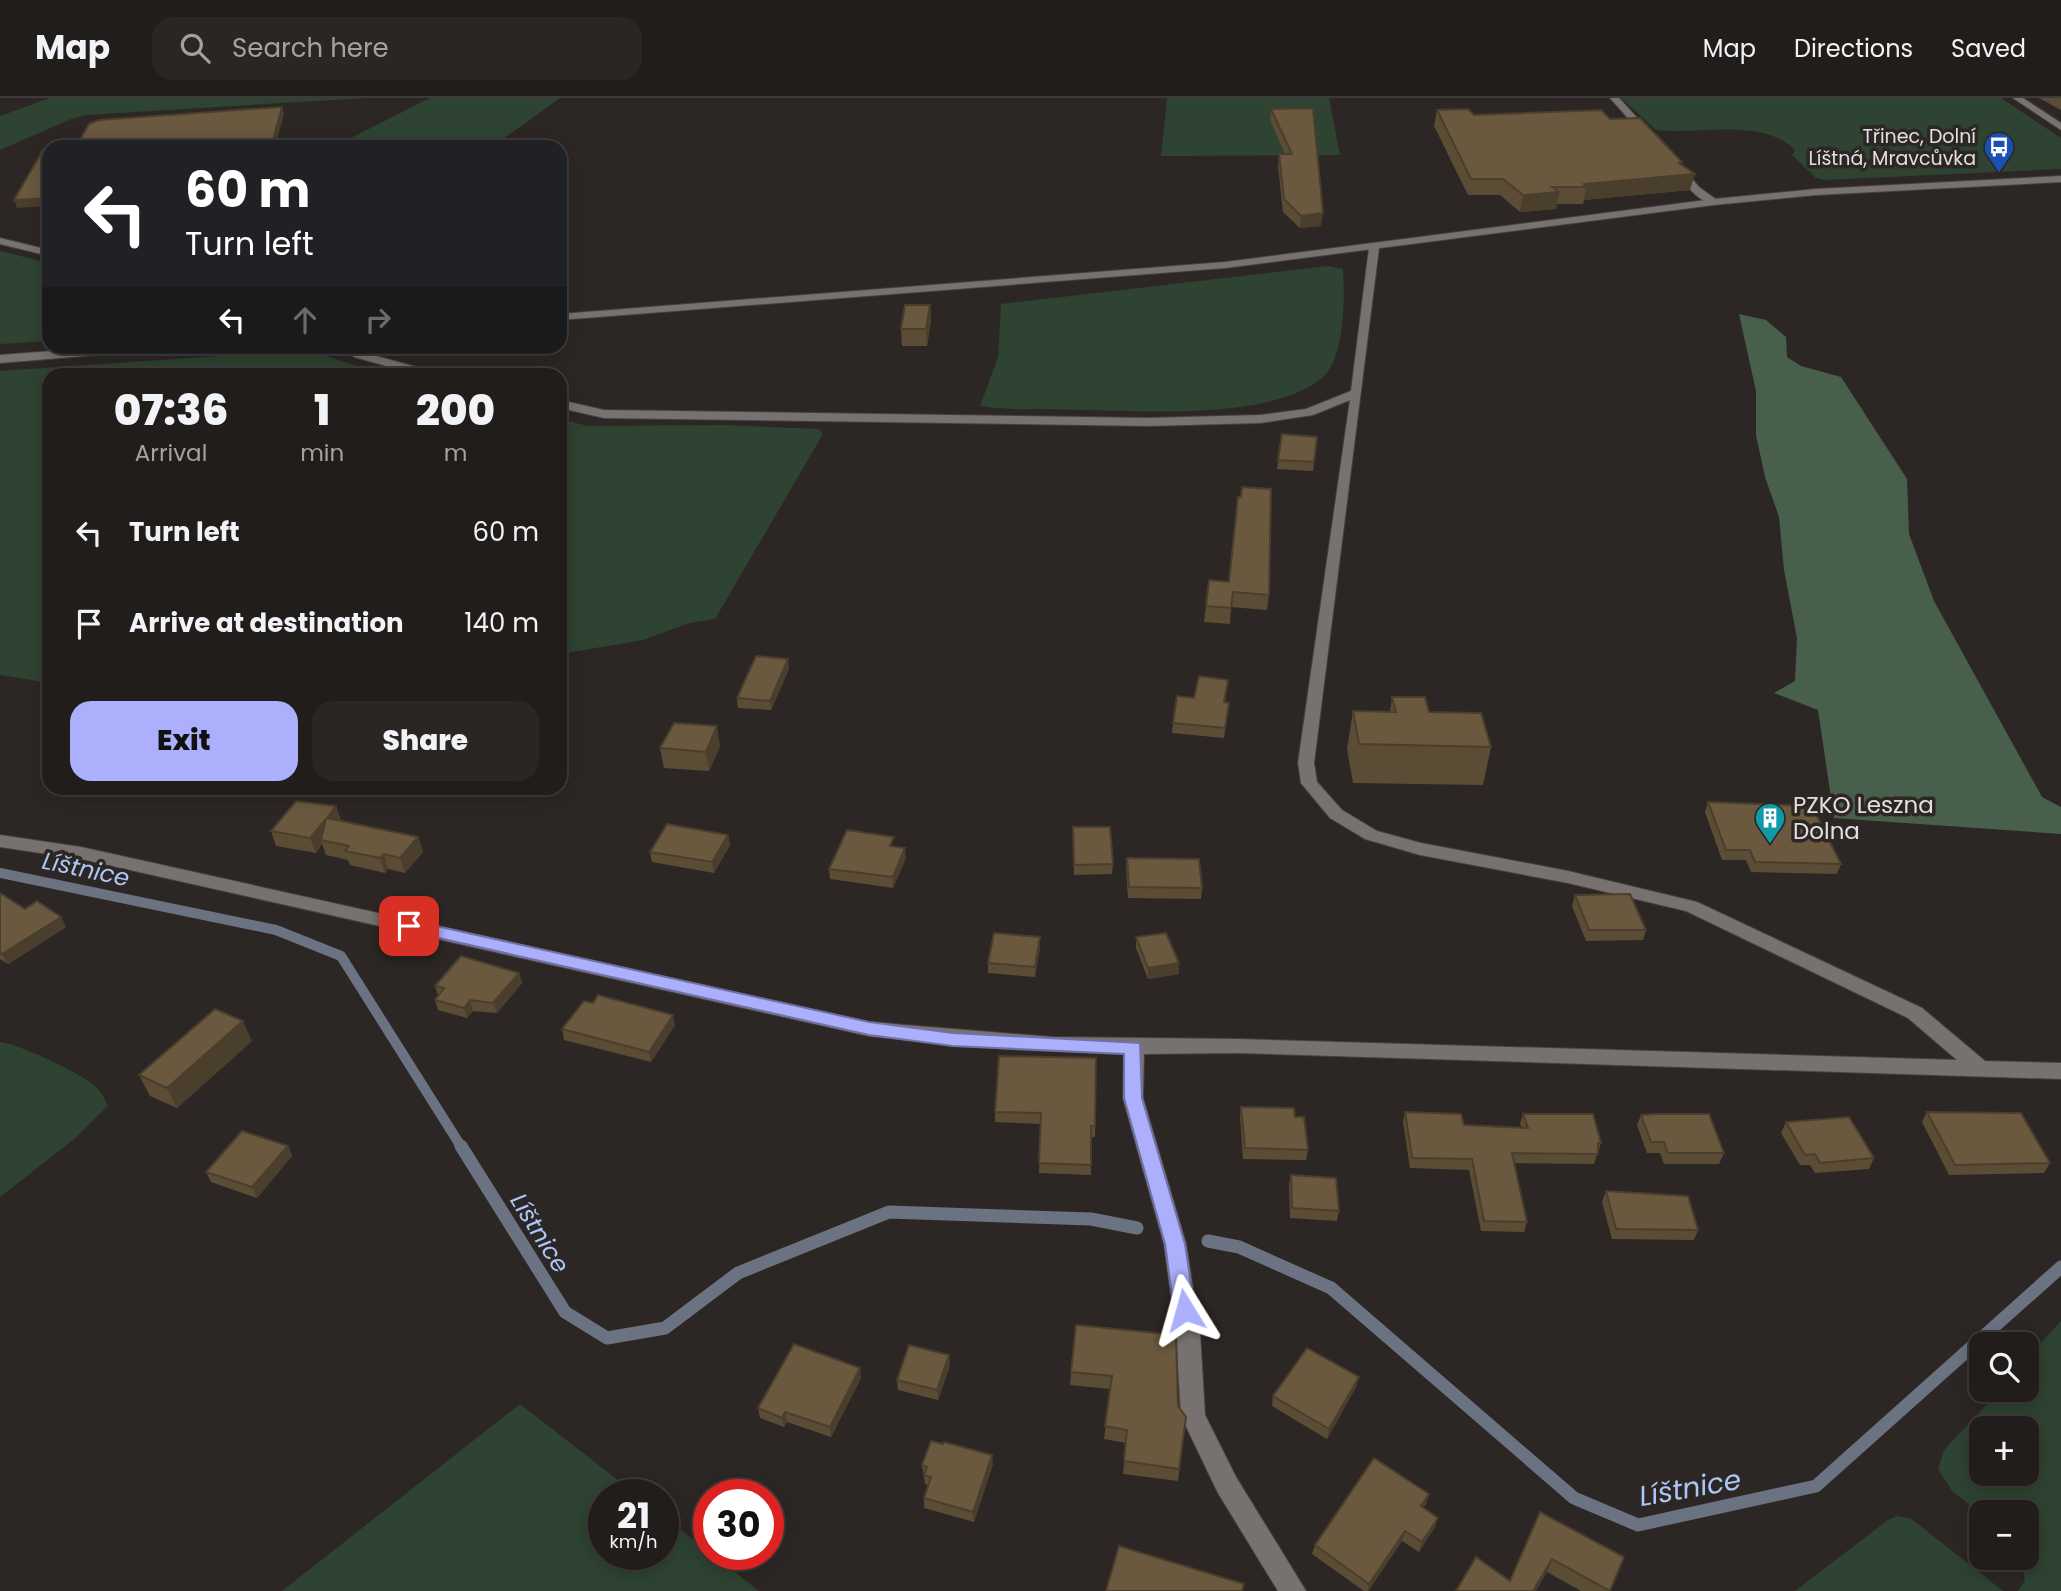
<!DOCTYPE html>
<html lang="en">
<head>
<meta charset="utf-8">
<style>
  :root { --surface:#211d1b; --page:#292624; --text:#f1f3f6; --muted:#a2a2a3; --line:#3e3b3a; --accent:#acaffb }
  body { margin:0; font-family:Poppins,sans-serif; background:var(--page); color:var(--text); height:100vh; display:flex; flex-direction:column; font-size:26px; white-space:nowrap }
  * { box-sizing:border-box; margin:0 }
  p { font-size:23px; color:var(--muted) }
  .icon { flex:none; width:38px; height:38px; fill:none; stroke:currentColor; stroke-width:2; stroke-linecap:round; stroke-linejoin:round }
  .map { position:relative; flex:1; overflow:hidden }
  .panel { position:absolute; left:42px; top:270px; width:525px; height:427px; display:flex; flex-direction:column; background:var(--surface); border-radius:21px; box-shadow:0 4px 18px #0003,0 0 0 2px var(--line) }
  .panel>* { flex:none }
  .top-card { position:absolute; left:42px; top:42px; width:525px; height:214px; border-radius:21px; box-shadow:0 4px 18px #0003,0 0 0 2px var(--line); background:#202124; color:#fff; overflow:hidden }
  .fabs { position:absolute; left:1969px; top:1234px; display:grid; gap:14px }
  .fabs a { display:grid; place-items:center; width:70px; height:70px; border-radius:14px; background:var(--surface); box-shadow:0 4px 18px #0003,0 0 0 2px var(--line); font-size:35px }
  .speed { position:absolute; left:588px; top:1381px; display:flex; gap:14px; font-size:35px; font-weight:700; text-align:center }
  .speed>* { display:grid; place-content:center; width:91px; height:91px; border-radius:50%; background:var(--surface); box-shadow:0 4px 18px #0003,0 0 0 2px var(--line); line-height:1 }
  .speed small { font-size:18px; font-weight:400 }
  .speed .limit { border:10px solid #d22; background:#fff; color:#111 }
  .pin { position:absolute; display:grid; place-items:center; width:60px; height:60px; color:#fff; margin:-30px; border-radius:14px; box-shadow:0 4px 10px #0006 }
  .me { position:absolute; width:77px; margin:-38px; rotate:352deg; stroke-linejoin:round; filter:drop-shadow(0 0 5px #0008) }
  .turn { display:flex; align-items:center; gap:24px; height:147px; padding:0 28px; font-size:32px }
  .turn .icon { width:91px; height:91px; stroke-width:2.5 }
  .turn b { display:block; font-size:49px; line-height:60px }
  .lanes { display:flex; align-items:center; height:66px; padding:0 28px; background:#0003; justify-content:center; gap:35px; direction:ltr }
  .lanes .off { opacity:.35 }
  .eta { display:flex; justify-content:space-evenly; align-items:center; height:119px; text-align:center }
  .eta b { font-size:42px; font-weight:800; line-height:49px }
  .button { display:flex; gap:14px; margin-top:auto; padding:14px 28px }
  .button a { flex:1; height:80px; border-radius:21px; background:var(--accent); color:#111; font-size:28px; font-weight:800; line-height:80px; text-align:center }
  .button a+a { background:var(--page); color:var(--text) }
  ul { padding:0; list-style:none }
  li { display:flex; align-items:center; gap:21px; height:91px; padding:0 28px }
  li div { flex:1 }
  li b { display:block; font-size:26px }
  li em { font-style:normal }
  header { display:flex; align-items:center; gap:42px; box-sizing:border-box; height:98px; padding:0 35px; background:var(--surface); border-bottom:2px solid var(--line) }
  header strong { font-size:33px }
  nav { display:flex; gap:38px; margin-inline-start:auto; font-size:24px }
  .search { width:490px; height:63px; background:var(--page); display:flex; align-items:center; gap:18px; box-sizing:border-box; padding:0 24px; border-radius:21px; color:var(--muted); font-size:26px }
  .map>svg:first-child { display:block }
  .green { fill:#2e4331; fill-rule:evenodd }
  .forest { fill:#48604b }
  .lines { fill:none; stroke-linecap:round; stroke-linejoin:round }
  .stream-far1 { stroke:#6b7282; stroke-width:10 }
  .stream { stroke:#6b7282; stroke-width:13 }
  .street-casing { stroke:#464240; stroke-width:2 }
  .secondary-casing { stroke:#464240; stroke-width:2 }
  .street { fill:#77726f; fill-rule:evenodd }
  .secondary { fill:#77726f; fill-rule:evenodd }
  .wall { fill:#5b4c36 }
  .shaded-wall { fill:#4a3e2c }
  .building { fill:#6a583f; stroke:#4a3e2c; stroke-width:2 }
  .route { fill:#acaffb; stroke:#7072a3; stroke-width:2 }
  .labels { text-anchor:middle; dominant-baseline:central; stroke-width:7; stroke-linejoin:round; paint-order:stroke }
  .far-poi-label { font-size:19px; fill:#e3dfde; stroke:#2c2724; text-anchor:end }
  .poi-label { font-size:23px; fill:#e3dfde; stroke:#2c2724; text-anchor:start }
  .water-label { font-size:24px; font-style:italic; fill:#acc7f7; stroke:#2c2724 }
  .near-water-label { font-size:28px; font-style:italic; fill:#acc7f7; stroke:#2c2724 }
</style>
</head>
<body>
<header>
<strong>Map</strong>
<div class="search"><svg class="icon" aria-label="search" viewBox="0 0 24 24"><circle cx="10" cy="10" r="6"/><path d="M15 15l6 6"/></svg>Search here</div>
<nav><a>Map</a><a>Directions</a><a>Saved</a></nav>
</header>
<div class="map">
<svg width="2061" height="1493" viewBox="0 0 2061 1493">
  <rect width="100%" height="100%" fill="#2c2724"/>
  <g class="green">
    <path d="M50 0H366L86 17 71 21 0 52V18Z"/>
    <path d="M430 0H560L492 49H333Z"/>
    <path d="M1167 0H1329L1340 57 1161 58Z"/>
    <path d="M1621 0H2001L2061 40V71L1824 82 1816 80 1792 57 1795 52C1763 19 1698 37 1656 32Z"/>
    <path d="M0 153 49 165V243L0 246Z"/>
    <path d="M1327 168 1343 171C1345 199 1345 259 1323 279 1275 322 1144 313 1082 312 1048 311 1014 313 980 308L998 259 1001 206Z"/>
    <path d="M309 252 380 276H49V585L0 577V273Z"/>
    <path d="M560 321 588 328 723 327 819 331 823 336 715 521 689 525 643 542 560 556Z"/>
    <path d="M0 944C19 946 83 976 96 989 101 993 105 1002 108 1008L73 1042 0 1099Z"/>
    <path d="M2061 1223V1493H2018L2025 1482 2021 1460H2026V1414H1981V1416L1952 1393 1938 1371 1944 1352 2000 1292H2026L2027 1260ZM1981 1330H2026V1376H1981Z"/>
    <path d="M520 1306 636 1396H604V1456H663V1418L759 1493H282Z"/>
    <path d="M1897 1418 1910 1420 2003 1493H1795L1888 1422Z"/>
  </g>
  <path class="forest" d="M1739 216 1766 222 1786 239 1787 259 1801 268 1841 279 1907 381 1909 436 1934 503 2042 699 2061 709V736L1834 720 1818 612 1774 595 1795 583 1797 540 1784 472 1779 419 1765 379 1756 337V293Z"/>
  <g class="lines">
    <path class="stream-far1" d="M0 775 276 832 341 858 462 1050"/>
    <g class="stream">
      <path d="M461 1048 565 1214 607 1240 665 1230 738 1175 889 1114 1091 1121 1137 1130"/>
      <path d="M1208 1143 1239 1149 1331 1190 1574 1400 1638 1427 1816 1388 2061 1169"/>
    </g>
    <g class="street-casing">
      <g id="street">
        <path d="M1610 0H1619L1651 35V39H1645Z"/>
        <path d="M2013 0H2023L2061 25V32Z"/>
        <path d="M1673 66H1679L1699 89 1717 102V106C1699 107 1683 83 1673 70Z"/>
        <path d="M0 140 49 152V158L0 146Z"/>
        <path d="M1374 147 1379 150 1314 665 1317 684 1342 712 1377 733 1421 745 1568 773 1697 804 1922 910 1985 963 2061 965V981L1237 955 1144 956 1143 1000 1186 1146 1200 1234 1205 1317 1236 1379 1306 1493H1278L1218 1395 1181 1318 1176 1234 1164 1146 1123 1000 1124 956 1007 951 869 938 81 761 0 749V737L81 749 869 924 1053 939 1237 941 1957 962 1908 920 1686 813 1568 785 1420 757 1365 741 1330 720 1301 685 1298 665 1350 302 1313 317 1260 325 1149 328 604 320 560 310V302L604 312 1149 320 1260 317 1306 311 1351 293 1369 150Z"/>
        <path d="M358 253 431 273 433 276H415L354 259 352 257Z"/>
      </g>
    </g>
    <g class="secondary-casing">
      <g id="secondary">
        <path d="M2061 78V84L1816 97 1714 107 1225 170 560 222V216L1225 164 1714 101 1816 91Z"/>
        <path d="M117 248H174L169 251 0 265V257Z"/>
      </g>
    </g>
    <use href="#street" class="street"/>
    <use href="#secondary" class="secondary"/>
  </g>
  <g class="wall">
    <path d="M2039 0H2061V12Z"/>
    <path d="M1313 10 1321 128 1300 130 1283 114 1278 68 1279 56H1285L1270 22 1271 11Z"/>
    <path d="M1437 12 1474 17 1610 21 1682 67 1690 92 1584 102 1583 106H1557L1556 111 1520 114 1500 97H1468L1434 28Z"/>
    <path d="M930 207 931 223 927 248H902L901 231Z"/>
    <path d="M1282 336 1317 339 1313 373 1277 371Z"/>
    <path d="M1209 482 1269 497 1267 512 1231 509 1230 526 1204 524Z"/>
    <path d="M788 561 789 571 771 612 738 610 737 600Z"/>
    <path d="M1228 582 1225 604 1229 605 1224 640 1172 635 1173 625 1194 600Z"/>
    <path d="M1392 599 1429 614 1491 649 1483 687 1353 685 1347 651 1353 613 1390 614Z"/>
    <path d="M720 648 709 673 664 670 660 650Z"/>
    <path d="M1708 704 1841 766 1837 776 1751 774 1746 762H1722L1705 714Z"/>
    <path d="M336 708 341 723 418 739 423 754 405 775 388 771 385 775 350 767 348 762 326 757 322 746 316 755 276 748 271 733Z"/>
    <path d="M728 737 730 747 714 775 652 764 650 754Z"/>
    <path d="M1073 739 1113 766 1112 776 1074 777Z"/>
    <path d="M895 749 906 760 893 790 830 781 829 771Z"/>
    <path d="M1127 760 1202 790 1201 801 1128 800 1126 770Z"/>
    <path d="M0 795 25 811 61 819 66 829 8 866 0 861Z"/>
    <path d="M1575 797 1646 832 1643 842 1586 843 1572 808Z"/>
    <path d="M1136 839 1179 865V876L1148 881 1136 850Z"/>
    <path d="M1040 850 1035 879 988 875V865Z"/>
    <path d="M519 875 522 885 497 915 473 913 467 920 438 912 435 902 438 897 435 888Z"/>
    <path d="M675 927 651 964 564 942 562 931Z"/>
    <path d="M252 943 177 1010 150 998 139 977Z"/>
    <path d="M1096 960 1095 1039H1091V1077L1039 1075 1041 1026 995 1024V1014Z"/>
    <path d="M1241 1009 1295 1019 1308 1052 1306 1062 1243 1061 1240 1019Z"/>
    <path d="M1405 1014 1464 1027 1522 1030 1520 1026 1523 1016 1601 1045 1594 1066 1514 1065 1527 1124 1524 1134 1481 1133 1469 1072 1410 1070 1403 1024Z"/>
    <path d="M1927 1014 2050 1065 2044 1075 1949 1077 1922 1024Z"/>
    <path d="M1641 1017 1724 1055 1719 1066H1664L1660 1055H1647L1637 1027Z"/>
    <path d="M1786 1024 1874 1060 1869 1071 1815 1075 1810 1067H1800L1781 1035Z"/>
    <path d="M288 1048 292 1058 257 1100 211 1084 206 1074Z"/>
    <path d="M1291 1077 1339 1113 1337 1123 1290 1120 1289 1087Z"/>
    <path d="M1606 1093 1698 1132 1694 1142 1612 1141 1602 1104Z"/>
    <path d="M1076 1227 1178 1308 1186 1319 1178 1383 1123 1376 1126 1345 1104 1341 1111 1291 1070 1287 1071 1274Z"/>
    <path d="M949 1257 950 1267 938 1302 898 1292 897 1282Z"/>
    <path d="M1359 1279 1356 1289 1327 1341 1272 1308 1273 1298Z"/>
    <path d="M861 1280 831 1339 787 1324 784 1329 760 1320 758 1310Z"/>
    <path d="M993 1366 974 1424 924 1410V1400L928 1388 925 1386 922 1367Z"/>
    <path d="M1429 1396 1426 1406 1423 1409 1438 1420 1435 1429 1419 1454 1402 1443 1368 1493H1364L1312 1456 1315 1447Z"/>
    <path d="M1540 1414 1610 1493H1581L1547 1474 1510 1483Z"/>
  </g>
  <g class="shaded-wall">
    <path d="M282 9 284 16 275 49H271Z"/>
    <path d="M1682 64 1679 77 1695 76 1690 92 1584 102 1586 89 1584 86Z"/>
    <path d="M1559 94 1556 111 1520 114 1523 97Z"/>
    <path d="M49 100V108L17 110 14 102Z"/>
    <path d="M1323 115 1321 128 1300 130 1301 118Z"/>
    <path d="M930 207 931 223 927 248 926 231Z"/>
    <path d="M788 561 789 571 771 612 770 603Z"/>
    <path d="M717 628 720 648 709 673 706 654Z"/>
    <path d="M564 649 566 659 560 671V657Z"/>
    <path d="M336 708 341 723 327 720Z"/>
    <path d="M326 721 321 742 322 746 316 755 310 740Z"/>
    <path d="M728 737 730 747 714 775 712 764Z"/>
    <path d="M418 739 423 754 405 775 400 760Z"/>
    <path d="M905 750 906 760 893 790V779Z"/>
    <path d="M384 756 388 771 385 775 380 760Z"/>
    <path d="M61 819 66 829 8 866 2 856Z"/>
    <path d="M1040 839V850L1035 879V869Z"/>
    <path d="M1179 865V876L1148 881V870Z"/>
    <path d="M519 875 522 885 497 915 493 905Z"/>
    <path d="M470 902 473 913 467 920 464 910Z"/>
    <path d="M673 917 675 927 651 964 649 954Z"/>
    <path d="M243 923 252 943 177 1010 167 990Z"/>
    <path d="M288 1048 292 1058 257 1100 252 1089Z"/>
    <path d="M949 1257 950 1267 938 1302 937 1292Z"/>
    <path d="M860 1270 861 1280 831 1339 830 1329Z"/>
    <path d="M1359 1279 1356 1289 1327 1341 1329 1331Z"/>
    <path d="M785 1314 787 1324 784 1329 782 1320Z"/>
    <path d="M992 1357 993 1366 974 1424 973 1414Z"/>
    <path d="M1429 1396 1426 1406 1418 1417 1421 1408Z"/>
    <path d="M1438 1420 1435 1429 1419 1454 1422 1444Z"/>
    <path d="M1405 1433 1402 1443 1367 1493 1369 1486Z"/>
    <path d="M1552 1461 1547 1474 1536 1493H1533Z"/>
  </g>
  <g class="building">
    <path d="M282 9 271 49H76L89 26 99 22Z"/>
    <path d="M1313 10 1323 115 1301 118 1284 101 1279 56H1292L1271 11Z"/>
    <path d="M1468 11 1474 17 1601 12 1610 21 1640 20 1682 64 1679 65 1695 76 1584 86 1586 89H1552L1559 94 1523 97 1503 81H1471L1437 12Z"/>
    <path d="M49 51V100L14 102 43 52Z"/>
    <path d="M905 207H930L926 231H901Z"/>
    <path d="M1282 336 1317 339 1314 364 1278 362Z"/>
    <path d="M1242 389 1271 391 1269 497 1233 494 1231 510 1206 508 1209 482 1229 484 1238 399H1241Z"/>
    <path d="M756 558 788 561 770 603 737 600Z"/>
    <path d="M1199 578 1228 582 1224 604 1229 605 1225 630 1173 625 1177 598 1194 600Z"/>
    <path d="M1392 599H1425L1429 614 1481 615 1491 649 1359 646 1353 613 1396 614Z"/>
    <path d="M674 625 717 628 706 654 660 650Z"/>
    <path d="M296 703 336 708 327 720 418 739 400 760 384 756 380 760 345 753 349 748 321 742 326 721 310 740 271 733Z"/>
    <path d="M1708 704 1812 708 1841 766 1755 764 1750 752H1726Z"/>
    <path d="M667 726 728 737 712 764 650 754Z"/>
    <path d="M1073 729H1110L1113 766 1074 767Z"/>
    <path d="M847 732 894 739 890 748 905 750 893 779 829 771Z"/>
    <path d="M1127 760 1199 761 1202 790 1129 789Z"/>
    <path d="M0 795 25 811 37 803 61 819 2 856 0 854Z"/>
    <path d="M1630 796 1646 832H1589L1575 797Z"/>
    <path d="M994 835 1040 839 1035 869 988 865Z"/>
    <path d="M1166 835 1179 865 1148 870 1136 839Z"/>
    <path d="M461 858 519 875 493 905 470 902 464 910 435 902 444 890 435 888Z"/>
    <path d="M598 897 673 917 649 954 562 931 584 903 593 905Z"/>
    <path d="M215 911 243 923 167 990 139 977Z"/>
    <path d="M999 958 1096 960 1095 1028H1091V1067L1039 1065 1041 1015 995 1014Z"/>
    <path d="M1241 1009 1294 1010 1295 1019H1304L1308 1052 1245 1050Z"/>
    <path d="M1405 1014 1461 1016 1464 1027 1528 1030 1523 1016H1593L1601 1045H1598V1056L1512 1055 1527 1124 1484 1123 1472 1061 1412 1060Z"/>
    <path d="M1927 1014 2021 1015 2050 1065 1955 1067Z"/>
    <path d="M1654 1016H1709L1724 1055H1668L1664 1044H1651L1641 1017Z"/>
    <path d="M1849 1019 1874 1060 1820 1065 1815 1056 1805 1057 1786 1024Z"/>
    <path d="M242 1033 288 1048 252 1089 206 1074Z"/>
    <path d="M1291 1077 1336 1080 1339 1113 1292 1110Z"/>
    <path d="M1606 1093 1688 1098 1698 1132 1616 1131Z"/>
    <path d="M1076 1227 1176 1237 1178 1308 1186 1319 1179 1371 1124 1363 1127 1332 1105 1328 1112 1278 1071 1274Z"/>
    <path d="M794 1246 860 1270 830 1329 785 1314 782 1320 758 1310Z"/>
    <path d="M909 1247 949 1257 937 1292 897 1282Z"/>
    <path d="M1307 1250 1359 1279 1329 1331 1273 1298Z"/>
    <path d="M931 1343 943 1346 944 1344 992 1357 973 1414 924 1400 931 1379 924 1377 927 1369 922 1367Z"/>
    <path d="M1374 1360 1429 1396 1421 1408 1438 1420 1422 1444 1405 1433 1369 1486 1315 1447Z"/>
    <path d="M1540 1414 1624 1459 1610 1493 1552 1461 1533 1493H1456L1476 1459 1510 1483Z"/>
    <path d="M1119 1448 1244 1486 1242 1493H1106Z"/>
  </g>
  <path class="route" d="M409 822 869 924 953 935 1140 945 1142 1000 1185 1146 1195 1212 1192 1218 1185 1221 1177 1218 1174 1212 1165 1146 1124 1000V956L953 948 869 937 403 832 400 828Z"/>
  <defs>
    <g id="bus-pin" transform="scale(1.575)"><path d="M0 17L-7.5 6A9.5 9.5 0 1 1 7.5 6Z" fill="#1a4fb4" stroke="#2c2724"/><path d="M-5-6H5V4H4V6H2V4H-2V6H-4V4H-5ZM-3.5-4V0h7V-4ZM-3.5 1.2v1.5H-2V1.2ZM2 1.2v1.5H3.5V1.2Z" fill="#fff"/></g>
    <g id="building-pin" transform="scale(1.575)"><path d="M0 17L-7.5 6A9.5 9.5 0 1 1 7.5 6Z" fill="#0f9aa8" stroke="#2c2724"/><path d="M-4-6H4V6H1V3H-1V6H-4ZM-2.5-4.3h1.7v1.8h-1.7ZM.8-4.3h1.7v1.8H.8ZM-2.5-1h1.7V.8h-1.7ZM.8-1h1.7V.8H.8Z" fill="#fff"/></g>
  </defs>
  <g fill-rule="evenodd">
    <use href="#bus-pin" x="1999" y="49"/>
    <use href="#building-pin" x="1770" y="720"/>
  </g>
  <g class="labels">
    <g class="far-poi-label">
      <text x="1976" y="38">Třinec, Dolní<tspan x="1976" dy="22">Líštná, Mravcůvka</tspan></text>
    </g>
    <g class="poi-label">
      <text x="1793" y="707">PZKO Leszna<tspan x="1793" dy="26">Dolna</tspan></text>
    </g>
    <g class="water-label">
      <text transform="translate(86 771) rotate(12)">Líštnice</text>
      <text transform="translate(540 1135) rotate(58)">Líštnice</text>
    </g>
    <g class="near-water-label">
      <text transform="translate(1690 1390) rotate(-10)">Líštnice</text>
    </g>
  </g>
</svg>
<div class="fabs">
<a><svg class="icon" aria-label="search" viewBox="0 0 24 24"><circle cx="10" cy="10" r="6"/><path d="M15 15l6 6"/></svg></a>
<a>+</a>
<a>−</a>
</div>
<div class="speed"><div>21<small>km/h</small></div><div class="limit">30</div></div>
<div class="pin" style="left:409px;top:828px;background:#d93025"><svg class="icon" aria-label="arrive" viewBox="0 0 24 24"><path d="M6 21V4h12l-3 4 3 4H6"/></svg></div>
<svg class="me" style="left:1185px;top:1212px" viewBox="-20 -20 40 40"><path d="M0-17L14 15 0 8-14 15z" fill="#acaffb" stroke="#fff" stroke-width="4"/></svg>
<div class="top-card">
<div class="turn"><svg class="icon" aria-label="left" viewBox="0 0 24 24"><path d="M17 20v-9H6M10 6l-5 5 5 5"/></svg><div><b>60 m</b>Turn left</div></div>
<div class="lanes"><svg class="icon" aria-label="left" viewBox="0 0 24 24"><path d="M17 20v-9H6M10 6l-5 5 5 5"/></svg><svg class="icon off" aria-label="ahead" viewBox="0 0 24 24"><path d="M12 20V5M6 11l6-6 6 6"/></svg><svg class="icon off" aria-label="right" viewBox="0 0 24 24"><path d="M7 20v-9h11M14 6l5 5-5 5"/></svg></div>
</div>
<section class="panel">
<div class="eta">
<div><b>07:36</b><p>Arrival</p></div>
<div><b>1</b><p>min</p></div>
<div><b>200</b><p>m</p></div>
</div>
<ul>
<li><svg class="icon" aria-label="left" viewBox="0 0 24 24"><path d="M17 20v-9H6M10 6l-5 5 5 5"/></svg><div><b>Turn left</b></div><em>60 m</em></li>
<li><svg class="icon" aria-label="arrive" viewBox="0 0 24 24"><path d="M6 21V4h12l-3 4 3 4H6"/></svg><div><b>Arrive at destination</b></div><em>140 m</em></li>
</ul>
<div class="button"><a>Exit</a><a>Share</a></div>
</section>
</div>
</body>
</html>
